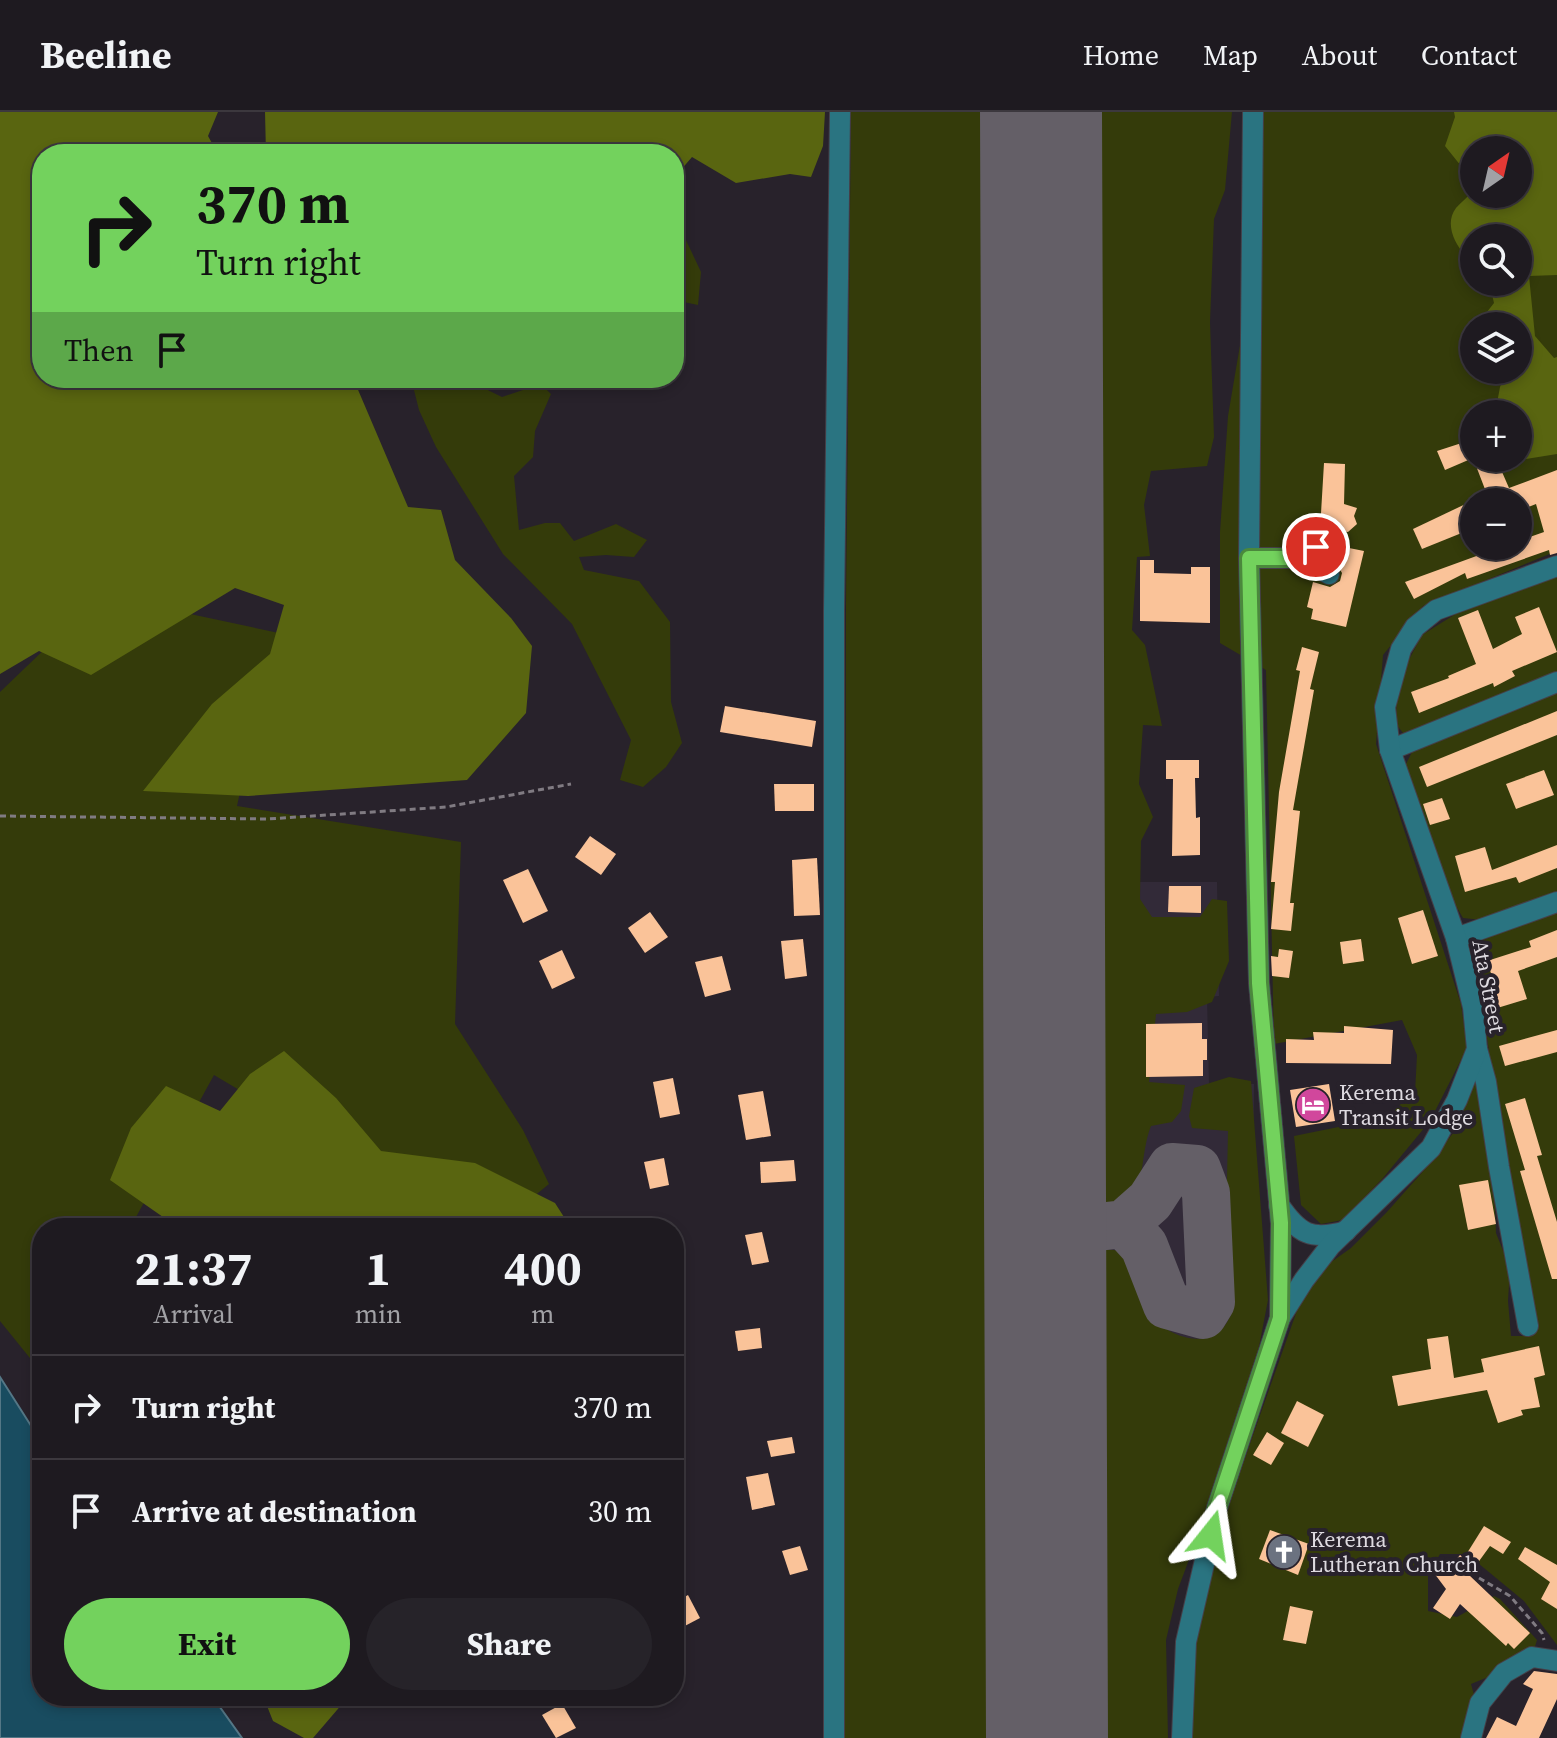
<!DOCTYPE html>
<html lang="en">
<head>
<meta charset="utf-8">
<style>
  :root { --surface:#1e1a20; --page:#262329; --text:#f1f3f6; --muted:#a1a1a5; --line:#3c383e; --accent:#73d25d }
  body { margin:0; font-family:"Source Serif 4",serif; background:var(--page); color:var(--text); height:100vh; display:flex; flex-direction:column; font-size:30px; white-space:nowrap }
  * { box-sizing:border-box; margin:0 }
  p { font-size:26px; color:var(--muted) }
  .icon { flex:none; width:44px; height:44px; fill:none; stroke:currentColor; stroke-width:2; stroke-linecap:round; stroke-linejoin:round }
  .map { position:relative; flex:1; overflow:hidden }
  .sheet { position:absolute; left:32px; top:1106px; width:652px; height:488px; display:flex; flex-direction:column; background:var(--surface); border-radius:32px; box-shadow:0 4px 12px #0003,0 0 0 2px var(--line) }
  .sheet>* { flex:none }
  .guide { position:absolute; left:32px; top:32px; width:652px; height:244px; border-radius:32px; box-shadow:0 4px 12px #0003,0 0 0 2px var(--line); background:#73d25d; color:#111; overflow:hidden }
  .needle { width:52px; rotate:34deg }
  .tools { position:absolute; left:1460px; top:24px; display:grid; gap:16px }
  .tools a { display:grid; place-items:center; width:72px; height:72px; border-radius:50%; background:var(--surface); box-shadow:0 4px 12px #0003,0 0 0 2px var(--line); font-size:40px }
  .pin { position:absolute; display:grid; place-items:center; width:68px; height:68px; color:#fff; margin:-34px; border:4px solid #fff; border-radius:50%; box-shadow:0 2px 8px #0007 }
  .me { position:absolute; width:88px; margin:-44px; rotate:15deg; stroke-linejoin:round; filter:drop-shadow(0 0 6px #0008) }
  .turn { display:flex; align-items:center; gap:28px; height:168px; padding:0 32px; font-size:36px }
  .turn .icon { width:104px; height:104px; stroke-width:2.5 }
  .turn b { display:block; font-size:56px; line-height:68px }
  .then { display:flex; align-items:center; height:76px; padding:0 32px; background:#0003; gap:16px; font-size:30px }
  .eta { display:flex; justify-content:space-evenly; align-items:center; height:136px; text-align:center }
  .eta b { font-size:48px; font-weight:700; line-height:56px }
  .action { display:flex; gap:16px; margin-top:auto; padding:16px 32px }
  .action a { flex:1; height:92px; border-radius:48px; background:var(--accent); color:#111; font-size:32px; font-weight:700; line-height:92px; text-align:center }
  .action a+a { background:var(--page); color:var(--text) }
  ul { padding:0; list-style:none }
  li { display:flex; align-items:center; gap:24px; height:104px; padding:0 32px; border-top:2px solid var(--line) }
  li div { flex:1 }
  li b { display:block; font-size:30px }
  li em { font-style:normal }
  header { display:flex; align-items:center; gap:48px; box-sizing:border-box; height:112px; padding:0 40px; background:var(--surface); border-bottom:2px solid var(--line) }
  header strong { font-size:38px }
  nav { display:flex; gap:44px; margin-inline-start:auto; font-size:28px }
  .map>svg:first-child { display:block }
  .built { fill:#322a38 }
  .green { fill:#343b0a; fill-rule:evenodd }
  .forest { fill:#596510; fill-rule:evenodd }
  .water { fill:#194c60; stroke:#547786; stroke-width:2 }
  .lines { fill:none; stroke-linecap:round; stroke-linejoin:round }
  .taxiway { stroke:#645f67; stroke-width:48 }
  .runway { stroke:#645f67; stroke-width:122 }
  .building { fill:#fac399 }
  .minor-casing { stroke:#453f48; stroke-width:22 }
  .path { stroke:#807b82; stroke-width:3; stroke-dasharray:6 4; stroke-linecap:butt }
  .minor { stroke:#2a7481; stroke-width:20 }
  .route-casing { stroke:#4b883c; stroke-width:20 }
  .route { stroke:#73d25d; stroke-width:14 }
  .labels { text-anchor:middle; dominant-baseline:central; stroke-width:8; stroke-linejoin:round; paint-order:stroke }
  .street-label { font-size:22px; fill:#dedae0; stroke:#28222b }
  .poi-label { font-size:22px; fill:#dedae0; stroke:#28222b; text-anchor:start }
</style>
</head>
<body>
<header>
<strong>Beeline</strong>
<nav><a>Home</a><a>Map</a><a>About</a><a>Contact</a></nav>
</header>
<div class="map">
<svg width="1557" height="1626" viewBox="0 0 1557 1626">
  <rect width="100%" height="100%" fill="#28222b"/>
  <path class="built" d="M959 0H1125L1129 770H1217L1219 884 1207 885 1209 972H1254L1252 1223 1158 1486 1156 1626H962Z"/>
  <g class="green">
    <path d="M851 0H1021L1022 1210 1027 1308 1023 1626H844L846 491Z"/>
    <path d="M1064 0H1232L1225 78 1214 107 1210 210 1214 325 1207 354 1151 359 1144 393 1150 444 1137 445 1132 518 1145 533 1162 614 1143 613 1139 672 1153 705 1141 729 1140 787 1152 805H1200L1212 787 1227 789 1229 849 1212 890 1187 900 1156 902 1149 970 1185 973 1181 999 1172 1010 1151 1014C1136 1052 1152 1098 1097 1100 1077 1101 1070 1084 1063 1068L1061 493Z"/>
    <path d="M1261 0H1557V439L1423 494 1383 543 1376 632 1461 892 1467 936 1430 1009 1383 1066 1343 1108 1321 1112 1301 1093 1294 1024 1383 1006 1415 981 1417 943 1402 908 1274 932 1266 558 1220 531V420L1228 304 1258 127ZM1474 38H1518V82H1474ZM1474 126H1518V170H1474ZM1474 214H1518V258H1474ZM1474 302H1518V346H1474ZM1474 390H1518V434H1474Z"/>
    <path d="M674 106H681L685 126 701 160 698 193 674 188Z"/>
    <path d="M411 266H463L502 285 541 272 551 282 535 319 533 345 514 364 519 418 545 411H560L574 429 616 412 647 428 634 445 606 443 579 445 584 458 639 469 670 510 671 590 682 631 666 655 643 675 620 668 631 628 572 512 503 442 436 335 419 298Z"/>
    <path d="M1557 464V562L1403 621 1396 612 1397 570 1422 523 1462 498Z"/>
    <path d="M101 483 312 528 257 602 237 694 461 730 455 912 523 1018 549 1072 495 1116H470L214 963 130 1116H42V1261L0 1209V580Z"/>
    <path d="M1557 579V780L1482 808 1463 806 1443 772 1403 658 1413 638Z"/>
    <path d="M1557 801V1533L1524 1489 1467 1442H1440L1428 1463V1499L1457 1505 1494 1484 1500 1487 1537 1528 1533 1541 1488 1565 1471 1572 1476 1590 1464 1626H1188L1190 1541 1228 1394 1300 1190 1327 1153 1351 1136 1386 1101 1426 1056 1457 1016 1475 970H1479L1494 1073 1496 1121 1510 1156 1508 1189 1511 1224H1530L1534 1200 1490 949C1487 910 1472 872 1473 833L1523 809Z"/>
    <path d="M1229 965 1251 969 1268 1188 1257 1245 1205 1405 1178 1477 1166 1528 1168 1626H1062L1058 1455 1062 1208C1063 1161 1069 1128 1125 1140 1135 1159 1139 1181 1149 1199 1161 1221 1199 1237 1220 1219 1225 1215 1228 1208 1231 1203L1225 1163 1228 1019 1192 1016 1189 1004 1194 976Z"/>
  </g>
  <g class="forest">
    <path d="M0 0H218L208 24 218 42H42V266H353L408 395 441 398 455 448 511 506 532 534 526 601 467 668 248 684 143 679 212 592 270 542 284 493 235 476 91 563 39 539 0 562Z"/>
    <path d="M265 0H825L823 34 811 65 790 62 736 71 692 45 674 66V42H266Z"/>
    <path d="M1454 0H1557V163L1529 164 1535 224 1554 246 1557 245V342L1526 347 1518 340V302H1495L1500 275 1507 258H1518V214H1476L1494 191 1489 170H1518V126H1474V152C1459 140 1442 114 1456 96 1460 91 1466 87 1470 82L1465 59 1445 34 1455 5ZM1518 38V82H1474V38Z"/>
    <path d="M284 939 336 986 381 1039 475 1051 555 1091 571 1116H171L173 1112 110 1068 131 1016 166 974 220 999 250 962Z"/>
    <path d="M263 1584H349L313 1626H304L273 1609Z"/>
  </g>
  <path class="water" d="M0 1265 42 1331V1584H212L242 1626H0Z"/>
  <g class="lines">
    <path class="taxiway" d="M1045 1121 1124 1112 1150 1089 1172 1055 1197 1057 1206 1081 1211 1190 1203 1203 1167 1193 1144 1134 1124 1112"/>
    <path class="runway" d="M1041 0 1047 1626"/>
  </g>
  <g class="building">
    <path d="M1474 327 1473 346H1496L1509 376 1557 358V441L1550 443 1549 438 1467 467 1465 461 1414 487 1405 470 1504 434H1518V429L1544 420 1536 392 1521 398 1518 390H1477L1488 385 1473 346 1445 358 1437 339Z"/>
    <path d="M1324 351 1345 352 1344 392 1357 396 1354 404 1357 412 1348 420 1320 418Z"/>
    <path d="M1474 388V416L1422 437 1413 417Z"/>
    <path d="M1344 435 1364 439 1346 515 1311 507 1313 497 1307 495 1313 470 1330 475 1340 469 1342 461 1336 451 1339 441Z"/>
    <path d="M1140 448H1154V461L1191 462V455H1210V511L1140 509Z"/>
    <path d="M1539 495 1557 540 1512 559 1515 564 1494 575 1493 571 1419 601 1411 580 1449 566 1448 564 1476 552 1458 506 1478 498 1493 537 1522 522 1515 505Z"/>
    <path d="M1302 535 1319 540 1310 577 1314 578 1293 698 1300 699 1290 791H1294L1291 819 1271 817 1275 770H1271L1279 680 1300 559 1296 558Z"/>
    <path d="M725 594 816 609 812 635 720 620Z"/>
    <path d="M1557 599V623L1427 675 1419 655Z"/>
    <path d="M1166 648H1199V666H1195L1196 706 1200 705V743L1172 744 1173 667H1166Z"/>
    <path d="M1544 658 1554 683 1516 697 1506 672Z"/>
    <path d="M774 672H814V699H775Z"/>
    <path d="M1442 686 1450 707 1430 713 1423 692Z"/>
    <path d="M590 724 616 742 601 763 575 745Z"/>
    <path d="M1557 733V756L1519 771 1516 765 1465 780 1455 744 1485 735 1492 758Z"/>
    <path d="M817 746 820 803 794 804 792 748Z"/>
    <path d="M528 757 548 799 523 811 503 768Z"/>
    <path d="M1169 774H1201V801L1168 800Z"/>
    <path d="M1423 798 1438 844 1412 852 1398 806Z"/>
    <path d="M650 800 668 825 645 841 628 816Z"/>
    <path d="M1557 818V845L1518 859 1527 887 1494 897 1490 882 1497 880 1487 849 1531 835 1529 829Z"/>
    <path d="M803 827 807 864 785 867 781 829Z"/>
    <path d="M1361 827 1364 849 1343 852 1340 830Z"/>
    <path d="M1279 837 1293 839 1289 866 1272 864 1271 844 1278 845Z"/>
    <path d="M562 838 575 866 552 877 539 849Z"/>
    <path d="M722 844 731 878 705 885 695 850Z"/>
    <path d="M1202 911V927H1207V948H1203V964L1146 965V912Z"/>
    <path d="M1344 914 1393 918 1391 952 1286 951V927L1314 928 1313 920 1344 921Z"/>
    <path d="M1557 918V940L1505 954 1499 934Z"/>
    <path d="M673 966 680 1002 660 1006 653 970Z"/>
    <path d="M1329 972 1335 1009 1296 1015 1290 978Z"/>
    <path d="M763 979 771 1024 746 1028 738 983Z"/>
    <path d="M1525 986 1542 1043 1537 1044 1557 1110V1167H1552L1520 1059 1525 1058 1505 992Z"/>
    <path d="M664 1046 669 1073 650 1077 644 1050Z"/>
    <path d="M794 1048 796 1069 761 1071 760 1050Z"/>
    <path d="M1488 1068 1496 1112 1468 1118 1459 1073Z"/>
    <path d="M762 1120 769 1150 752 1153 745 1123Z"/>
    <path d="M760 1216 762 1236 738 1239 735 1219Z"/>
    <path d="M1448 1224 1454 1266 1484 1260 1481 1247 1539 1234 1545 1263 1534 1266 1540 1295 1521 1298 1523 1303 1498 1311 1487 1278 1398 1294 1392 1264 1431 1257 1427 1227Z"/>
    <path d="M1297 1289 1324 1303 1308 1335 1281 1321Z"/>
    <path d="M1267 1320 1284 1331 1271 1353 1253 1343Z"/>
    <path d="M792 1325 795 1341 771 1345 767 1329Z"/>
    <path d="M768 1361 775 1393 752 1398 746 1365Z"/>
    <path d="M1484 1414 1511 1430 1503 1442 1490 1434 1469 1463 1530 1521 1514 1537 1508 1531 1506 1534 1460 1492 1450 1507 1433 1496 1446 1477 1431 1457 1444 1448 1450 1455 1460 1443 1464 1446Z"/>
    <path d="M1270 1418 1309 1432 1298 1463 1259 1447Z"/>
    <path d="M800 1434 808 1458 790 1463 782 1439Z"/>
    <path d="M1525 1435 1557 1453V1497L1541 1487 1550 1470 1518 1447Z"/>
    <path d="M688 1483 700 1506 681 1516 674 1502V1491Z"/>
    <path d="M1290 1494 1313 1499 1306 1532 1283 1528Z"/>
    <path d="M1534 1559 1557 1562V1587L1539 1626H1486L1497 1605 1516 1614 1533 1577 1523 1572Z"/>
    <path d="M562 1592 576 1616 556 1626 542 1603Z"/>
  </g>
  <g class="lines">
    <g class="minor-casing">
      <g id="minor">
        <path d="M1249 446H1307L1316 435 1332 430"/>
        <path d="M1307 446 1313 453 1329 462"/>
        <path d="M1390 638 1557 570"/>
        <path d="M1456 826 1557 790"/>
        <path d="M1477 937 1486 970 1499 1055 1528 1214"/>
        <path d="M1279 1093C1299 1122 1311 1129 1346 1119"/>
        <path d="M1280 1206 1304 1168 1331 1133 1431 1036 1457 988 1477 937 1473 895 1456 826 1390 638 1385 595 1401 537 1415 515 1436 498 1557 454"/>
        <path d="M834 1626V499L840 0"/>
        <path d="M1182 1626 1186 1530 1217 1396 1280 1206 1281 1111 1259 871 1249 446 1253 0"/>
        <path d="M1471 1626 1480 1591 1504 1561 1532 1545 1557 1549"/>
      </g>
    </g>
    <g class="path">
      <path d="M0 704 268 707 446 695 571 672"/>
      <path d="M1479 1466 1510 1484 1542 1521 1544 1528"/>
    </g>
    <use href="#minor" class="minor"/>
  </g>
  <g class="lines">
    <g class="route-casing">
      <path id="route" d="M1211 1423 1217 1396 1280 1206 1281 1111 1259 871 1249 446H1307L1316 435"/>
    </g>
    <use href="#route" class="route"/>
  </g>
  <defs>
    <g id="hotel-disc" transform="scale(1.8)"><circle r="9.5" fill="#d1479c" stroke="#28222b"/><path d="M-6-4.5h1.5V1H6V5H4.5V3h-9V5H-6ZM-4 0a1.8 1.8 0 1 1 3.6 0ZM.5 0V-2.5h3Q6-2.5 6 0Z" fill="#fff"/></g>
    <g id="church-disc" transform="scale(1.8)"><circle r="9.5" fill="#6b7280" stroke="#28222b"/><path d="M-1.2-6h2.4v3.5h3.3v2.4h-3.3V6h-2.4V-.1h-3.3v-2.4h3.3Z" fill="#fff"/></g>
  </defs>
  <g fill-rule="evenodd">
    <use href="#hotel-disc" x="1313" y="993"/>
    <use href="#church-disc" x="1284" y="1440"/>
  </g>
  <g class="labels">
    <g class="street-label">
      <text transform="translate(1489 874) rotate(79)">Ata Street</text>
    </g>
    <g class="poi-label">
      <text x="1339" y="980">Kerema<tspan x="1339" dy="25">Transit Lodge</tspan></text>
      <text x="1310" y="1427">Kerema<tspan x="1310" dy="25">Lutheran Church</tspan></text>
    </g>
  </g>
</svg>
<div class="tools">
<a><svg class="needle" viewBox="-14 -14 28 28"><path d="M0-13l5 13h-10z" fill="#e53935"/><path d="M0 13l5-13h-10z" fill="#a1a1a5"/></svg></a>
<a><svg class="icon" aria-label="search" viewBox="0 0 24 24"><circle cx="10" cy="10" r="6"/><path d="M15 15l6 6"/></svg></a>
<a><svg class="icon" aria-label="layers" viewBox="0 0 24 24"><path d="M12 4l9 5-9 5-9-5zM3 14l9 5 9-5"/></svg></a>
<a>+</a>
<a>−</a>
</div>
<div class="pin" style="left:1316px;top:435px;background:#d93025"><svg class="icon" aria-label="arrive" viewBox="0 0 24 24"><path d="M6 21V4h12l-3 4 3 4H6"/></svg></div>
<svg class="me" style="left:1211px;top:1423px" viewBox="-20 -20 40 40"><path d="M0-17L14 15 0 8-14 15z" fill="#73d25d" stroke="#fff" stroke-width="4"/></svg>
<div class="guide">
<div class="turn"><svg class="icon" aria-label="right" viewBox="0 0 24 24"><path d="M7 20v-9h11M14 6l5 5-5 5"/></svg><div><b>370 m</b>Turn right</div></div>
<div class="then">Then<svg class="icon" aria-label="arrive" viewBox="0 0 24 24"><path d="M6 21V4h12l-3 4 3 4H6"/></svg></div>
</div>
<section class="sheet">
<div class="eta">
<div><b>21:37</b><p>Arrival</p></div>
<div><b>1</b><p>min</p></div>
<div><b>400</b><p>m</p></div>
</div>
<ul>
<li><svg class="icon" aria-label="right" viewBox="0 0 24 24"><path d="M7 20v-9h11M14 6l5 5-5 5"/></svg><div><b>Turn right</b></div><em>370 m</em></li>
<li><svg class="icon" aria-label="arrive" viewBox="0 0 24 24"><path d="M6 21V4h12l-3 4 3 4H6"/></svg><div><b>Arrive at destination</b></div><em>30 m</em></li>
</ul>
<div class="action"><a>Exit</a><a>Share</a></div>
</section>
</div>
</body>
</html>
